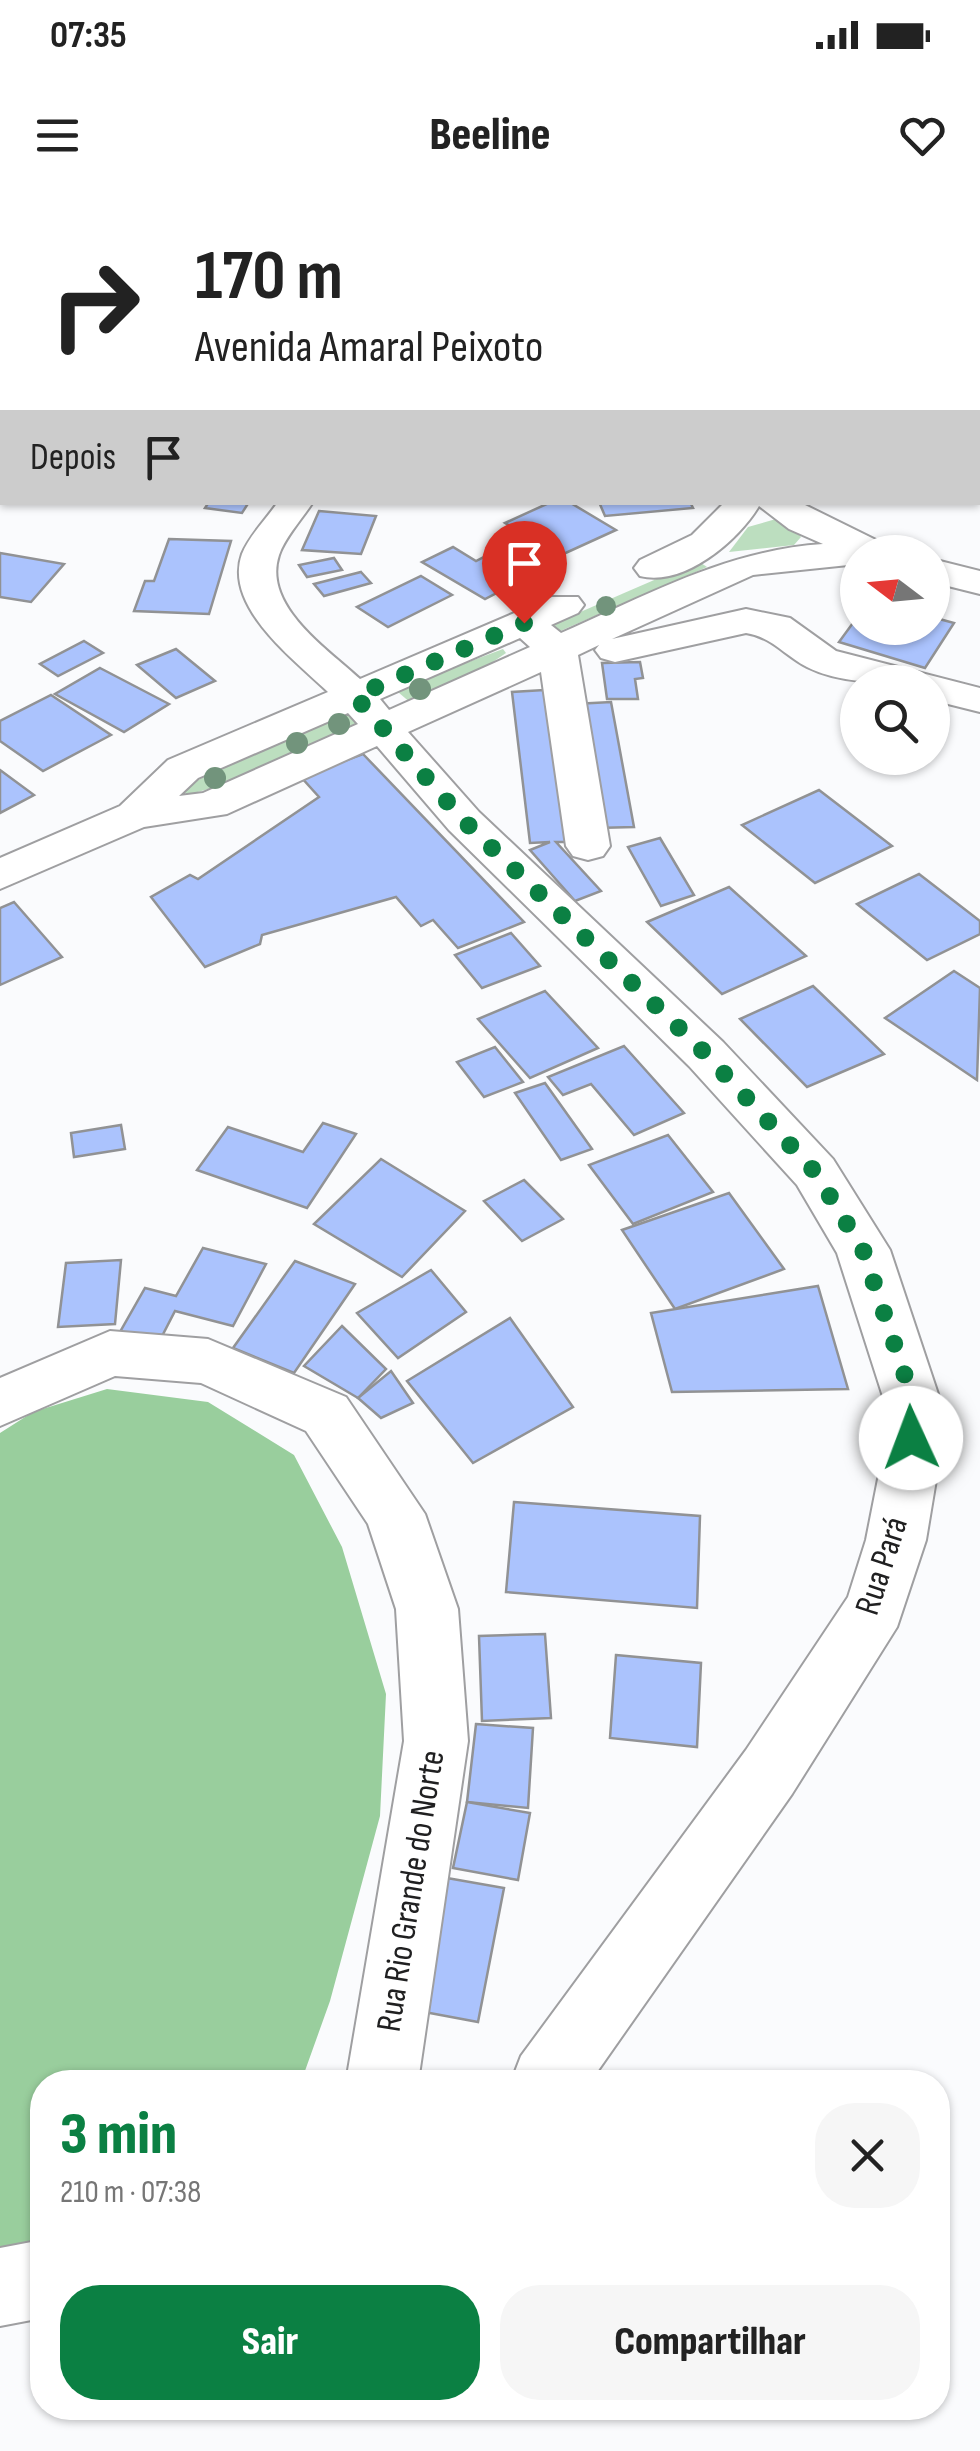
<!DOCTYPE html>
<html lang="pt">
<head>
<meta charset="utf-8">
<style>
  :root { --surface:#fff; --page:#f6f6f6; --text:#222; --muted:#767676; --accent:#0b8043 }
  body { margin:0; font-family:"Sofia Sans Condensed",sans-serif; background:var(--page); color:var(--text); height:100vh; display:flex; flex-direction:column; font-size:38px; white-space:nowrap }
  * { box-sizing:border-box; margin:0 }
  p { font-size:32px; color:var(--muted) }
  .icon { flex:none; width:55px; height:55px; fill:none; stroke:currentColor; stroke-width:2; stroke-linecap:round; stroke-linejoin:round }
  .map { position:relative; flex:1; overflow:hidden }
  .drawer { position:absolute; left:30px; top:1870px; width:920px; height:350px; display:flex; flex-direction:column; background:var(--surface); border-radius:40px; box-shadow:0 2px 8px #0004 }
  .drawer>* { flex:none }
  .guide { position:absolute; left:0px; top:0px; width:980px; height:305px; box-shadow:0 2px 8px #0004; background:#fff; color:var(--text); overflow:hidden }
  .needle { width:65px; rotate:286deg }
  .buttons { position:absolute; left:840px; top:335px; display:grid; gap:20px }
  .buttons a { display:grid; place-items:center; width:110px; height:110px; border-radius:50%; background:var(--surface); box-shadow:0 2px 8px #0004; font-size:50px }
  .pin { position:absolute; display:grid; place-items:center; width:85px; height:85px; color:#fff; margin:-102px -42px; border-radius:50% 50% 50% 0; rotate:-45deg; box-shadow:0 0 10px #0007 }
  .pin .icon { rotate:45deg }
  .me { position:absolute; width:110px; margin:-55px; rotate:358deg; stroke-linejoin:round; filter:drop-shadow(0 0 8px #0008) }
  .turn { display:flex; align-items:center; gap:35px; height:210px; padding:0 30px; font-size:45px }
  .turn .icon { width:130px; height:130px; stroke-width:2.5 }
  .turn b { display:block; font-size:70px; line-height:85px }
  .then { display:flex; align-items:center; height:95px; padding:0 30px; background:#0003; gap:20px; font-size:38px }
  .round { display:grid; place-items:center; flex:none; width:105px; height:105px; border-radius:40px; background:var(--page) }
  .overview { display:flex; align-items:center; justify-content:space-between; height:170px; padding:0 30px }
  h1 { font-size:60px; font-weight:800; line-height:75px; color:var(--accent) }
  .button { display:flex; gap:20px; margin-top:auto; padding:20px 30px }
  .button a { flex:1; height:115px; border-radius:40px; background:var(--accent); color:#fff; font-size:40px; font-weight:800; line-height:115px; text-align:center }
  .button a+a { background:var(--page); color:var(--text) }
  .status { display:flex; justify-content:space-between; align-items:center; height:70px; padding:0 50px; background:var(--surface); direction:ltr }
  .status svg { height:28px; fill:currentColor }
  header { display:flex; justify-content:space-between; align-items:center; height:130px; padding:0 30px; background:var(--surface); font-size:45px; font-weight:800 }
  .map>svg:first-child { display:block }
  .green { fill:#bcdebf }
  .forest { fill:#99ce9d }
  .building { fill:#abc3fd; stroke:#919294; stroke-width:2.5 }
  .lines { fill:none; stroke-linecap:round; stroke-linejoin:round }
  .minor-casing { stroke:#9f9fa1; stroke-width:4 }
  .minor { fill:#fff; fill-rule:evenodd }
  .tree { fill:#72947c }
  .route { stroke:#0b8043; stroke-width:18; stroke-dasharray:0 32.4 }
  .labels { text-anchor:middle; dominant-baseline:central; stroke-width:8; stroke-linejoin:round; paint-order:stroke }
  .street-label { font-size:35px; fill:#202021; stroke:#fff }
</style>
</head>
<body>
<div class="status"><b>07:35</b><svg viewBox="0 0 49 12"><path d="M0 12V9h3v3zM5 12V6h3v6zM10 12V3h3v9zM15 12V0h3v12zM26 1h20v11H26zM47 4h2v5h-2z"/></svg></div>
<header><svg class="icon" aria-label="menu" viewBox="0 0 24 24"><path d="M4 6h16M4 12h16M4 18h16"/></svg>Beeline<svg class="icon" aria-label="heart" viewBox="0 0 24 24"><path d="M12 20l-8-8c-3-5 5-10 8-4 3-6 11-1 8 4z"/></svg></header>
<div class="map">
<svg width="980" height="2251" viewBox="0 0 980 2251">
  <rect width="100%" height="100%" fill="#fafbfd"/>
  <g class="green">
    <path d="M776 319 790 323 801 337 794 345 729 352 748 327Z"/>
    <path d="M698 361 707 367 558 432 548 426Z"/>
    <path d="M503 449 506 453 475 474 412 504 398 492 397 489Z"/>
    <path d="M350 511 362 524 248 578 187 595 183 590 231 559Z"/>
  </g>
  <path class="forest" d="M107 1189 208 1202 294 1255 342 1347 386 1494 380 1616 330 1801 301 1882H42V2047L0 2053V1233L33 1212Z"/>
  <g class="building">
    <path d="M209 302H249L242 313 205 308Z"/>
    <path d="M551 302H569L616 330 559 356 505 323Z"/>
    <path d="M599 302H690L693 308 605 316Z"/>
    <path d="M319 311 376 316 361 354 302 350Z"/>
    <path d="M169 339 231 341 209 414 134 411 145 381H154Z"/>
    <path d="M507 345 547 367 485 399 422 362 453 347 476 361Z"/>
    <path d="M0 353 64 364 31 402 0 397Z"/>
    <path d="M334 358 342 370 307 377 299 365Z"/>
    <path d="M361 372 371 383 324 396 314 384Z"/>
    <path d="M421 376 452 395 388 427 357 407Z"/>
    <path d="M858 416V428H932V417L954 423 925 468 839 442Z"/>
    <path d="M84 441 103 453 58 476 40 464Z"/>
    <path d="M176 449 215 481 176 498 137 465Z"/>
    <path d="M640 462 643 478 635 479 638 499H607L602 463Z"/>
    <path d="M100 468 169 504 124 532 55 494Z"/>
    <path d="M544 490 567 642H556L601 691 575 701 530 650 550 642 530 643 512 492Z"/>
    <path d="M51 495 111 535 43 571 0 541V521Z"/>
    <path d="M611 502 634 627 596 628 575 504Z"/>
    <path d="M363 554 524 722 458 748 433 720 421 726 396 697 262 735 260 744 205 767 151 697 190 675 198 679 319 597 301 577Z"/>
    <path d="M0 570 34 595 0 613Z"/>
    <path d="M819 590 892 646 815 683 742 625Z"/>
    <path d="M660 638 694 695 661 706 628 647Z"/>
    <path d="M919 674 980 721V734L927 760 857 704Z"/>
    <path d="M729 687 806 756 722 794 647 722Z"/>
    <path d="M14 702 62 757 0 785V708Z"/>
    <path d="M511 733 540 766 482 788 455 755Z"/>
    <path d="M954 771 980 788 977 880 885 818Z"/>
    <path d="M813 786 884 854 807 887 740 819Z"/>
    <path d="M545 791 598 848 530 878 478 819Z"/>
    <path d="M624 846 684 913 634 935 591 884 563 895 548 877Z"/>
    <path d="M495 847 523 882 484 897 457 862Z"/>
    <path d="M545 883 592 949 561 960 515 893Z"/>
    <path d="M323 923 356 934 307 1008 197 970 228 927 303 952Z"/>
    <path d="M121 925 125 949 74 957 71 933Z"/>
    <path d="M668 935 713 992 633 1024 589 965Z"/>
    <path d="M381 959 465 1011 402 1077 314 1024Z"/>
    <path d="M524 980 563 1019 522 1041 484 1001Z"/>
    <path d="M729 993 784 1069 675 1109 622 1030Z"/>
    <path d="M203 1048 266 1064 233 1126 175 1111 159 1142 120 1132 145 1088 176 1096Z"/>
    <path d="M121 1060 115 1124 58 1127 66 1063Z"/>
    <path d="M295 1061 355 1084 294 1173 233 1148Z"/>
    <path d="M431 1070 466 1112 398 1158 357 1113Z"/>
    <path d="M818 1086 848 1189 672 1192 651 1113Z"/>
    <path d="M510 1118 573 1207 473 1263 407 1181Z"/>
    <path d="M342 1126 386 1169 358 1198 304 1166Z"/>
    <path d="M391 1171 413 1203 381 1218 358 1198Z"/>
    <path d="M514 1302 700 1316 697 1408 506 1392Z"/>
    <path d="M545 1434 551 1518 482 1521 479 1436Z"/>
    <path d="M616 1455 701 1463 697 1547 610 1538Z"/>
    <path d="M476 1524 533 1528 528 1608 467 1602Z"/>
    <path d="M467 1602 530 1613 518 1680 453 1668Z"/>
    <path d="M447 1678 504 1688 478 1822 419 1811Z"/>
  </g>
  <g class="lines">
    <g class="minor-casing">
      <g id="minor">
        <path d="M61 0H93L94 2H62Z"/>
        <path d="M562 0H590L591 2H563Z"/>
        <path d="M2 35V56L0 57V36Z"/>
        <path d="M278 302H313C303 318 285 337 279 355 262 406 328 449 360 479L552 397H578L584 405 578 413 551 425 561 433C647 395 728 350 823 344L789 329 759 306C738 341 684 387 640 376L634 368 640 360 692 335 725 302H799L878 341 884 352H858V364L753 375 612 439 746 409 790 418 836 451 980 488V512L932 500V482C892 482 845 486 807 467 784 455 772 437 746 433L615 462 601 458 595 450 599 445 578 455 610 646 603 656 588 660 573 656 566 646 541 472 408 532 479 612 723 842 833 959 890 1050 941 1203 937 1274 926 1340 897 1427 792 1594 590 1882H511L521 1856 746 1550 848 1397 866 1340 879 1274 885 1203 837 1053 797 985 689 866 449 630 377 546 227 614 144 627 0 689V658L120 606 168 560 328 492C295 460 223 407 242 354 249 336 267 318 278 302ZM520 438 530 447 389 510 380 499ZM348 513 358 524 203 593 179 596 198 578Z"/>
        <path d="M932 359 980 371V394L932 382Z"/>
        <path d="M110 1131 208 1139 346 1197 425 1314 458 1409 468 1541 418 1882H346L404 1541 396 1409 368 1324 306 1231 201 1183 115 1176 0 1226V1178Z"/>
        <path d="M42 2040V2118L0 2126V2048Z"/>
      </g>
    </g>
    <use href="#minor" class="minor"/>
  </g>
  <g class="tree">
    <circle cx="606" cy="406" r="10"/>
    <circle cx="420" cy="489" r="11"/>
    <circle cx="339" cy="524" r="11"/>
    <circle cx="297" cy="543" r="11"/>
    <circle cx="215" cy="578" r="11"/>
  </g>
  <g class="lines">
    <path class="route" d="M524 423 355 496 464 621 706 854 815 972 863 1050 914 1203 911 1238"/>
  </g>
  <g class="labels">
    <g class="street-label">
      <text transform="translate(882 1366) rotate(-72)">Rua Pará</text>
      <text transform="translate(411 1691) rotate(-81)">Rua Rio Grande do Norte</text>
    </g>
  </g>
</svg>
<div class="buttons">
<a><svg class="needle" viewBox="-14 -14 28 28"><path d="M0-13l5 13h-10z" fill="#e53935"/><path d="M0 13l5-13h-10z" fill="#767676"/></svg></a>
<a><svg class="icon" aria-label="search" viewBox="0 0 24 24"><circle cx="10" cy="10" r="6"/><path d="M15 15l6 6"/></svg></a>
</div>
<div class="pin" style="left:524px;top:423px;background:#d93025"><svg class="icon" aria-label="arrive" viewBox="0 0 24 24"><path d="M6 21V4h12l-3 4 3 4H6"/></svg></div>
<svg class="me" style="left:911px;top:1238px" viewBox="-20 -20 40 40"><circle r="19" fill="#fff"/><path d="M0-13L10 11 0 6-10 11z" fill="#0b8043"/></svg>
<div class="guide">
<div class="turn"><svg class="icon" aria-label="right" viewBox="0 0 24 24"><path d="M7 20v-9h11M14 6l5 5-5 5"/></svg><div><b>170 m</b>Avenida Amaral Peixoto</div></div>
<div class="then">Depois<svg class="icon" aria-label="arrive" viewBox="0 0 24 24"><path d="M6 21V4h12l-3 4 3 4H6"/></svg></div>
</div>
<section class="drawer">
<div class="overview"><div><h1>3 min</h1><p>210 m · 07:38</p></div><a class="round"><svg class="icon" aria-label="close" viewBox="0 0 24 24"><path d="M6 6l12 12M18 6L6 18"/></svg></a></div>
<div class="button"><a>Sair</a><a>Compartilhar</a></div>
</section>
</div>
</body>
</html>
